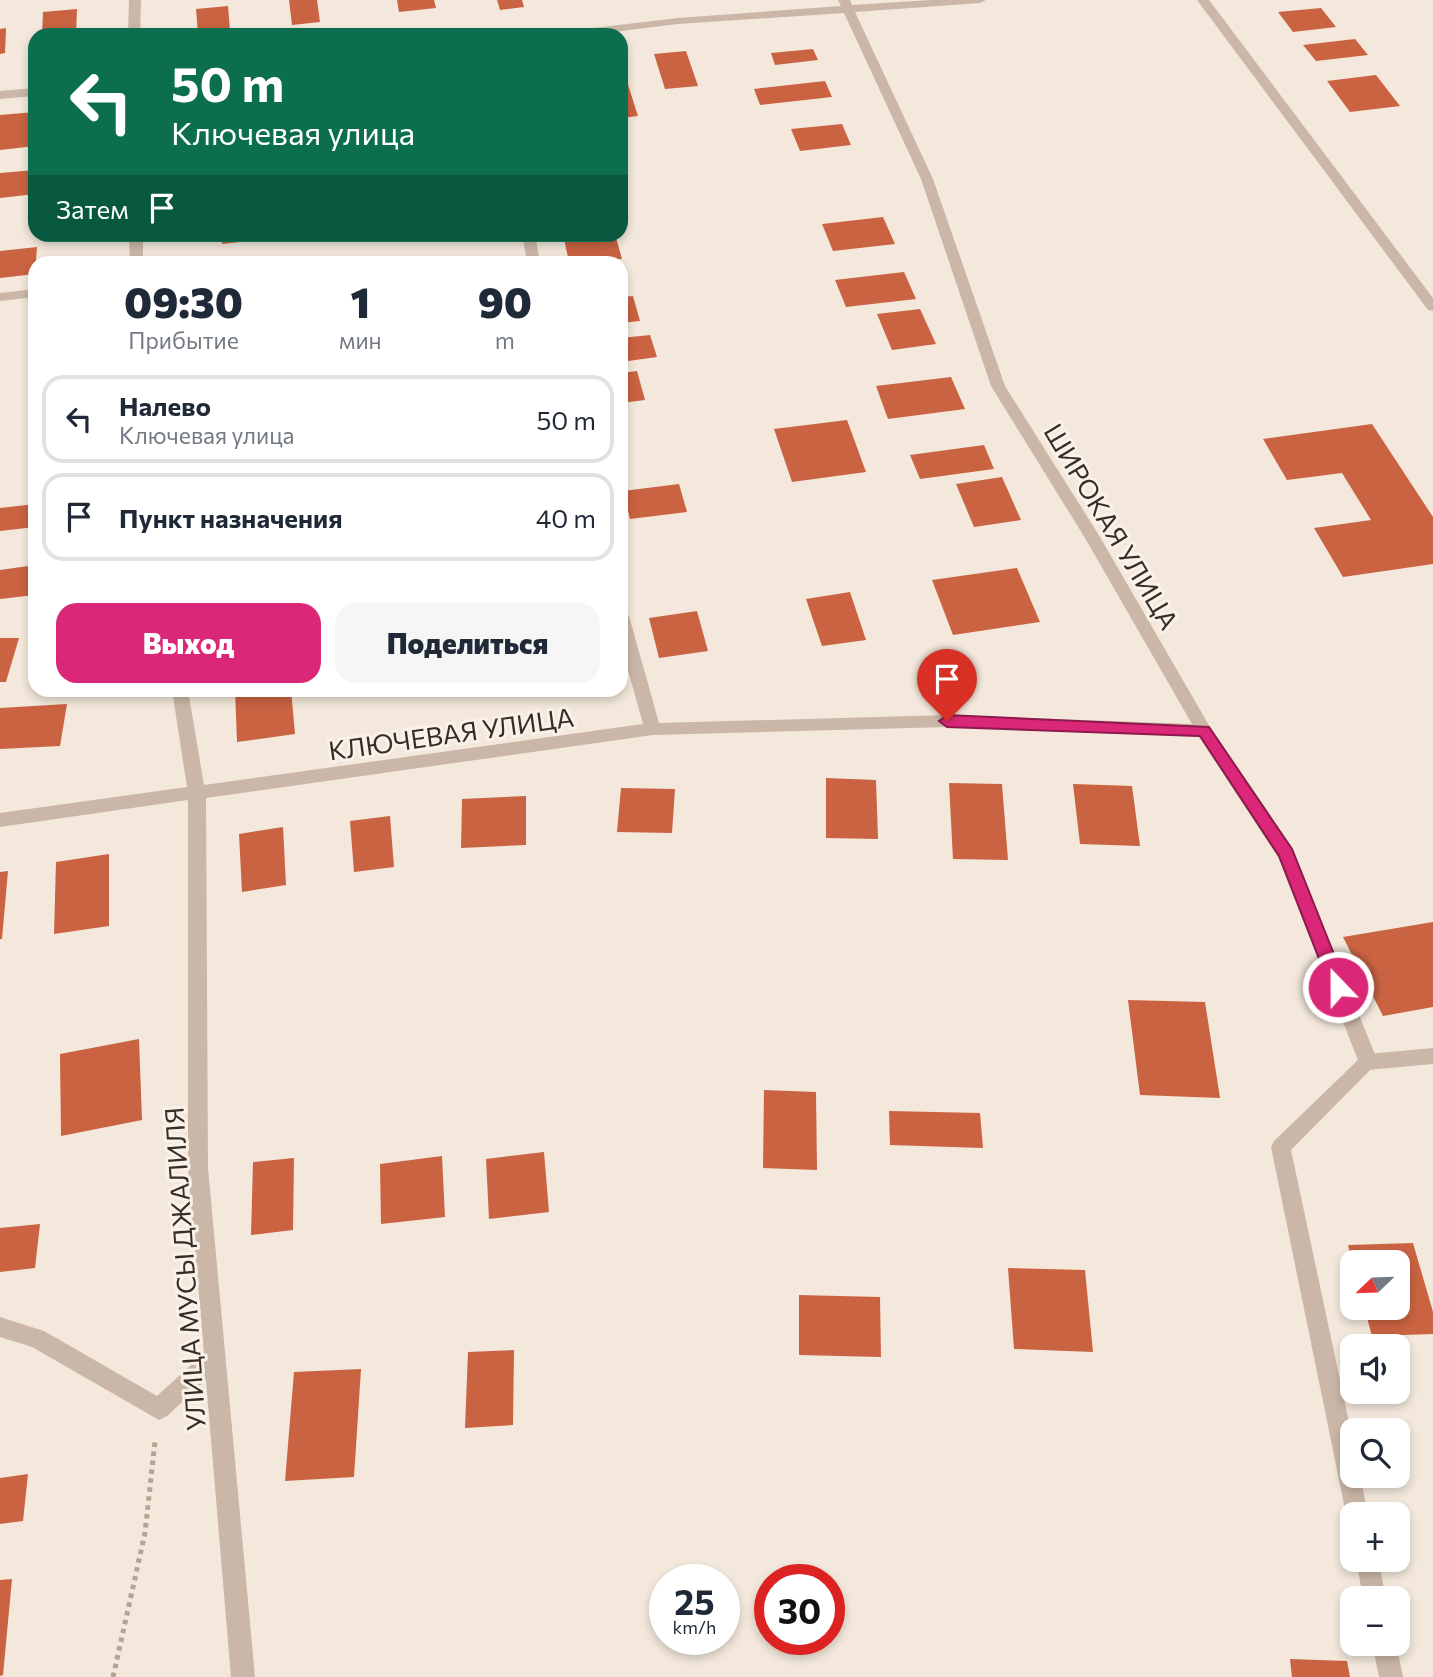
<!DOCTYPE html>
<html lang="ru">
<head>
<meta charset="utf-8">
<style>
  :root { --surface:#fff; --page:#f6f6f7; --text:#1f2937; --muted:#747a83; --line:#e0e1e3; --accent:#db2777 }
  body { margin:0; font-family:Commissioner,sans-serif; background:var(--page); color:var(--text); height:100vh; display:flex; flex-direction:column; font-size:26px; white-space:nowrap }
  * { box-sizing:border-box; margin:0 }
  p { font-size:23px; color:var(--muted) }
  .icon { flex:none; width:38px; height:38px; fill:none; stroke:currentColor; stroke-width:2; stroke-linecap:round; stroke-linejoin:round }
  .map { position:relative; flex:1; overflow:hidden }
  .details { position:absolute; left:28px; top:256px; width:600px; height:441px; display:flex; flex-direction:column; background:var(--surface); border-radius:21px; box-shadow:0 4px 10px #0003 }
  .details>* { flex:none }
  .guide { position:absolute; left:28px; top:28px; width:600px; height:214px; border-radius:21px; box-shadow:0 4px 10px #0003; background:#0b6e4f; color:#fff; overflow:hidden }
  .needle { width:46px; rotate:247deg }
  .tools { position:absolute; left:1340px; top:1250px; display:grid; gap:14px }
  .tools a { display:grid; place-items:center; width:70px; height:70px; border-radius:14px; background:var(--surface); box-shadow:0 4px 10px #0003; font-size:35px }
  .speed { position:absolute; left:649px; top:1564px; display:flex; gap:14px; font-size:35px; font-weight:700; text-align:center }
  .speed>* { display:grid; place-content:center; width:91px; height:91px; border-radius:50%; background:var(--surface); box-shadow:0 4px 10px #0003; line-height:1 }
  .speed small { font-size:18px; font-weight:400 }
  .speed .limit { border:10px solid #d22; background:#fff; color:#111 }
  .pin { position:absolute; display:grid; place-items:center; width:60px; height:60px; color:#fff; margin:-72px -30px; border-radius:50% 50% 50% 0; rotate:-45deg; box-shadow:0 0 7px #0007 }
  .pin .icon { rotate:45deg }
  .me { position:absolute; width:77px; margin:-38px; rotate:338deg; stroke-linejoin:round; filter:drop-shadow(0 0 5px #0008) }
  .turn { display:flex; align-items:center; gap:24px; height:147px; padding:0 28px; font-size:32px }
  .turn .icon { width:91px; height:91px; stroke-width:2.5 }
  .turn b { display:block; font-size:49px; line-height:60px }
  .then { display:flex; align-items:center; height:66px; padding:0 28px; background:#0003; gap:14px; font-size:26px }
  .eta { display:flex; justify-content:space-evenly; align-items:center; height:119px; text-align:center }
  .eta b { font-size:42px; font-weight:800; line-height:49px }
  .primary-button { display:flex; gap:14px; margin-top:auto; padding:14px 28px }
  .primary-button a { flex:1; height:80px; border-radius:21px; background:var(--accent); color:#fff; font-size:28px; font-weight:800; line-height:80px; text-align:center }
  .primary-button a+a { background:var(--page); color:var(--text) }
  ul { padding:0; list-style:none }
  li { display:flex; align-items:center; gap:21px; height:88px; margin:0 14px 10px; padding:0 14px; border:4px solid var(--line); border-radius:21px }
  li div { flex:1 }
  li b { display:block; font-size:26px }
  li em { font-style:normal }
  .map>svg:first-child { display:block }
  .building { fill:#ca6342 }
  .lines { fill:none; stroke-linecap:round; stroke-linejoin:round }
  .path { stroke:#b7a191; stroke-width:5; stroke-dasharray:4.5 4.5; stroke-linecap:butt }
  .service { fill:#cbb7a7; fill-rule:evenodd }
  .minor { fill:#cbb7a7; fill-rule:evenodd }
  .tertiary { fill:#cbb7a7; fill-rule:evenodd }
  .route { fill:#db2777; stroke:#8e194d; stroke-width:2 }
  .labels { text-anchor:middle; dominant-baseline:central; stroke-width:6; stroke-linejoin:round; paint-order:stroke }
  .street-label { font-size:26px; fill:#372d28; stroke:#faf2e8 }
</style>
</head>
<body>
<div class="map">
<svg width="1433" height="1677" viewBox="0 0 1433 1677">
  <rect width="100%" height="100%" fill="#f3e8db"/>
  <g class="building">
    <path d="M289 0H317L320 22 292 25Z"/>
    <path d="M397 0H434L436 8 399 12Z"/>
    <path d="M497 0H522L524 7 500 10Z"/>
    <path d="M228 6 230 30 198 34 196 9Z"/>
    <path d="M1321 8 1336 27 1293 32 1278 12Z"/>
    <path d="M77 9 76 35H42L43 12Z"/>
    <path d="M6 28 5 53 0 54V29Z"/>
    <path d="M1355 39 1368 55 1316 61 1303 45Z"/>
    <path d="M813 49 818 60 775 65 771 53Z"/>
    <path d="M686 51 698 86 665 89 654 54Z"/>
    <path d="M621 66H622L638 116 621 118Z"/>
    <path d="M1376 75 1400 106 1350 112 1327 81Z"/>
    <path d="M825 81 832 97 760 105 754 89Z"/>
    <path d="M35 112V146L0 150V115Z"/>
    <path d="M842 124 851 145 800 151 791 129Z"/>
    <path d="M35 170V194L0 198V173Z"/>
    <path d="M883 217 895 244 833 251 822 224Z"/>
    <path d="M221 234H277V238L222 244Z"/>
    <path d="M603 234H615L622 259 569 262 564 239Z"/>
    <path d="M37 247 35 274 0 278V251Z"/>
    <path d="M904 272 916 299 846 307 835 280Z"/>
    <path d="M633 296 640 321 621 323V297Z"/>
    <path d="M920 309 936 344 892 350 877 314Z"/>
    <path d="M650 335 657 357 621 362V338Z"/>
    <path d="M637 371 645 400 621 403V373Z"/>
    <path d="M951 377 965 409 888 419 876 386Z"/>
    <path d="M847 420 866 472 792 482 774 429Z"/>
    <path d="M1372 424 1433 517V564L1343 577 1314 528 1371 520 1342 473 1287 480 1263 439Z"/>
    <path d="M984 445 994 469 920 479 910 455Z"/>
    <path d="M1002 477 1021 520 974 527 956 484Z"/>
    <path d="M679 484 687 512 630 519 623 491Z"/>
    <path d="M35 504V527L0 531V508Z"/>
    <path d="M35 565V595L0 599V570Z"/>
    <path d="M1017 568 1040 622 953 635 932 580Z"/>
    <path d="M850 592 866 640 822 646 806 599Z"/>
    <path d="M697 611 708 651 659 658 649 618Z"/>
    <path d="M0 638H19L6 682H0Z"/>
    <path d="M235 690H291L295 734 237 742Z"/>
    <path d="M67 704 60 746 0 749V708Z"/>
    <path d="M826 778 876 780 878 839 826 838Z"/>
    <path d="M949 783 1002 784 1008 860 953 859Z"/>
    <path d="M1073 784 1132 786 1140 846 1080 844Z"/>
    <path d="M621 788 675 789 672 833 617 832Z"/>
    <path d="M526 796V845L461 848 462 799Z"/>
    <path d="M390 816 394 867 354 872 350 821Z"/>
    <path d="M283 827 286 885 242 892 239 834Z"/>
    <path d="M109 854V926L54 934 56 862Z"/>
    <path d="M8 871 2 939H0V872Z"/>
    <path d="M1433 922V1007L1383 1016 1343 937Z"/>
    <path d="M1128 1000 1205 1002 1220 1098 1140 1095Z"/>
    <path d="M139 1039 142 1120 61 1136 60 1054Z"/>
    <path d="M764 1090 816 1092 817 1170 763 1168Z"/>
    <path d="M889 1111 980 1113 983 1148 890 1145Z"/>
    <path d="M544 1152 549 1212 489 1219 486 1159Z"/>
    <path d="M442 1156 445 1217 381 1224 380 1164Z"/>
    <path d="M294 1158 293 1230 251 1235 253 1162Z"/>
    <path d="M40 1224 35 1268 0 1272V1228Z"/>
    <path d="M1413 1243 1433 1312V1334L1372 1336 1364 1307H1398V1262H1352L1348 1245Z"/>
    <path d="M1008 1268 1085 1270 1093 1352 1014 1349Z"/>
    <path d="M799 1295 880 1297 881 1357 799 1355Z"/>
    <path d="M514 1350 513 1425 465 1428 468 1352Z"/>
    <path d="M361 1369 354 1477 285 1481 294 1372Z"/>
    <path d="M28 1474 23 1521 0 1524V1478Z"/>
    <path d="M12 1579 3 1675 0 1676V1580Z"/>
    <path d="M1290 1659 1347 1661 1350 1677H1292Z"/>
  </g>
  <g class="lines">
    <path class="path" d="M113 1677 145 1533 155 1441"/>
    <path class="service" d="M35 289V297L0 301V293Z"/>
    <g class="minor">
      <path d="M129 0H141L140 35H128Z"/>
      <path d="M838 0H850L852 5 931 0H986L980 3 855 12 933 179 1005 386 1100 537 1210 727 1292 849 1378 1062 1291 1150 1353 1441V1475H1360L1368 1514H1353V1523L1346 1514 1271 1147 1274 1141 1358 1060 1278 857 1199 737 947 727 653 735 206 798 208 1168 255 1677H231L206 1380 167 1416 159 1420 32 1347 0 1337V1317L44 1331 157 1396 204 1353 188 1168V800L0 827V813L187 787 172 690H188L204 785 643 724 621 645V610L629 616 659 723 947 715 1192 724 1085 538 991 386 921 179 844 13 678 24 589 35H554L560 32 678 18 841 6Z"/>
      <path d="M1197 0H1209L1433 298V311L1428 310Z"/>
      <path d="M35 88V96L0 99V91Z"/>
      <path d="M129 234H143V262H130Z"/>
      <path d="M522 234H535L540 262H527Z"/>
      <path d="M1356 1559H1378L1386 1598H1363Z"/>
      <path d="M1372 1643H1396L1403 1677H1379Z"/>
    </g>
    <path class="tertiary" d="M1433 1048V1064L1368 1070 1361 1068 1358 1062 1361 1056 1368 1054Z"/>
  </g>
  <path class="route" d="M947 715 1209 727 1292 849 1347 987 1344 992H1332L1279 856 1200 736 947 727 939 721Z"/>
  <g class="labels">
    <g class="street-label">
      <text transform="translate(1112 526) rotate(59)">ШИРОКАЯ УЛИЦА</text>
      <text transform="translate(451 733) rotate(-8)">КЛЮЧЕВАЯ УЛИЦА</text>
      <text transform="translate(184 1269) rotate(-94)">УЛИЦА МУСЫ ДЖАЛИЛЯ</text>
    </g>
  </g>
</svg>
<div class="tools">
<a><svg class="needle" viewBox="-14 -14 28 28"><path d="M0-13l5 13h-10z" fill="#e53935"/><path d="M0 13l5-13h-10z" fill="#747a83"/></svg></a>
<a><svg class="icon" aria-label="sound" viewBox="0 0 24 24"><path d="M4 9h4l5-4v14l-5-4H4zM17 9q2 3 0 6"/></svg></a>
<a><svg class="icon" aria-label="search" viewBox="0 0 24 24"><circle cx="10" cy="10" r="6"/><path d="M15 15l6 6"/></svg></a>
<a>+</a>
<a>−</a>
</div>
<div class="speed"><div>25<small>km/h</small></div><div class="limit">30</div></div>
<div class="pin" style="left:947px;top:721px;background:#d93025"><svg class="icon" aria-label="arrive" viewBox="0 0 24 24"><path d="M6 21V4h12l-3 4 3 4H6"/></svg></div>
<svg class="me" style="left:1338px;top:987px" viewBox="-20 -20 40 40"><circle r="17" fill="#db2777" stroke="#fff" stroke-width="3"/><path d="M0-11L8 9 0 5-8 9z" fill="#fff"/></svg>
<div class="guide">
<div class="turn"><svg class="icon" aria-label="left" viewBox="0 0 24 24"><path d="M17 20v-9H6M10 6l-5 5 5 5"/></svg><div><b>50 m</b>Ключевая улица</div></div>
<div class="then">Затем<svg class="icon" aria-label="arrive" viewBox="0 0 24 24"><path d="M6 21V4h12l-3 4 3 4H6"/></svg></div>
</div>
<section class="details">
<div class="eta">
<div><b>09:30</b><p>Прибытие</p></div>
<div><b>1</b><p>мин</p></div>
<div><b>90</b><p>m</p></div>
</div>
<ul>
<li><svg class="icon" aria-label="left" viewBox="0 0 24 24"><path d="M17 20v-9H6M10 6l-5 5 5 5"/></svg><div><b>Налево</b><p>Ключевая улица</p></div><em>50 m</em></li>
<li><svg class="icon" aria-label="arrive" viewBox="0 0 24 24"><path d="M6 21V4h12l-3 4 3 4H6"/></svg><div><b>Пункт назначения</b></div><em>40 m</em></li>
</ul>
<div class="primary-button"><a>Выход</a><a>Поделиться</a></div>
</section>
</div>
</body>
</html>
